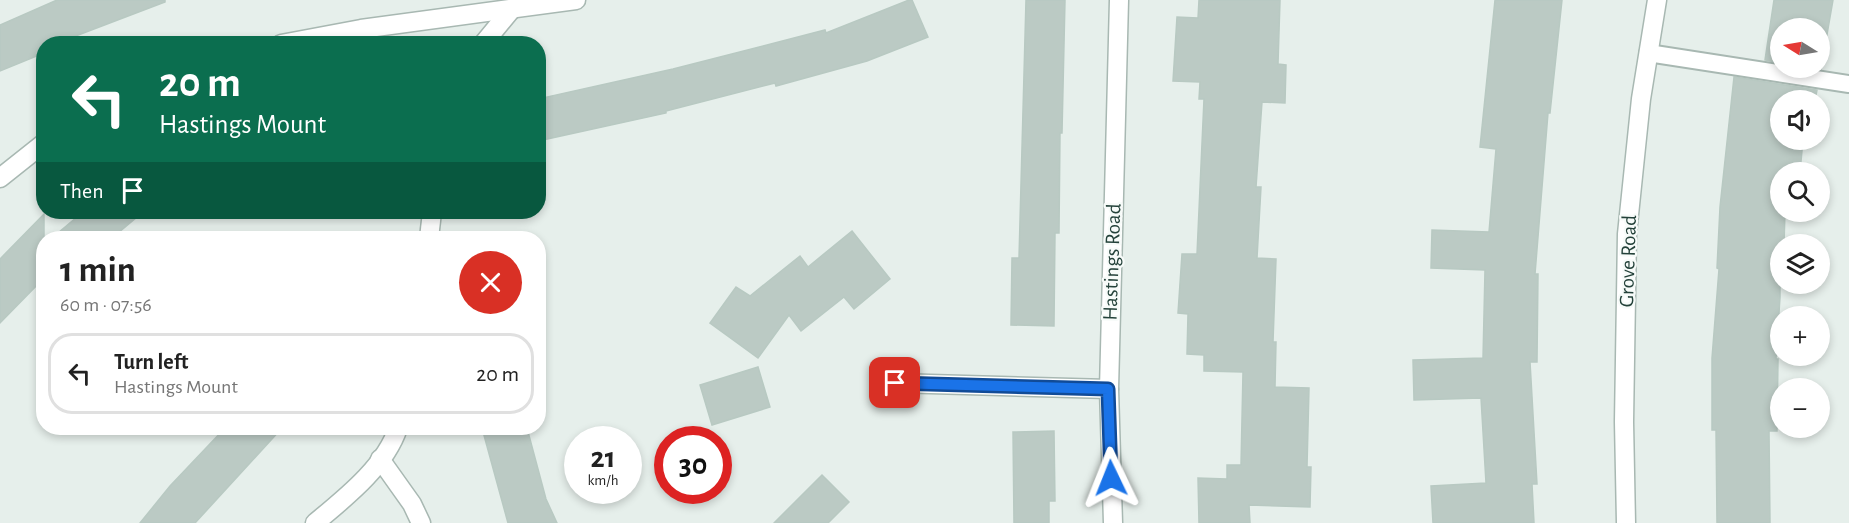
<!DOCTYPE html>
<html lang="en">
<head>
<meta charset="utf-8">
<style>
  :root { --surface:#fff; --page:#f6f6f6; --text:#222; --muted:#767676; --line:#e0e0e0 }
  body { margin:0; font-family:"Alegreya Sans",sans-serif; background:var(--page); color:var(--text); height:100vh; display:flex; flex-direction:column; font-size:22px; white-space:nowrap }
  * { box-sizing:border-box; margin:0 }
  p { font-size:20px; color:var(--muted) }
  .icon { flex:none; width:33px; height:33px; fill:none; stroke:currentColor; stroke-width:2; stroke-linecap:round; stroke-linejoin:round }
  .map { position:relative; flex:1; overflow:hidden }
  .sheet { position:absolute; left:36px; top:231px; width:510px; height:204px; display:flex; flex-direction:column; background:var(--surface); border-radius:24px; box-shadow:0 3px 9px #0003 }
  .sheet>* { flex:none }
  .banner { position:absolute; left:36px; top:36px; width:510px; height:183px; border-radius:24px; box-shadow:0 3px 9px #0003; background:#0b6e4f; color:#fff; overflow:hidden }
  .needle { width:39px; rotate:281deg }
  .tools { position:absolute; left:1770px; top:18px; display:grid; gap:12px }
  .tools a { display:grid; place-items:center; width:60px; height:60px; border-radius:50%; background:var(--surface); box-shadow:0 3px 9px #0003; font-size:30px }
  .speed { position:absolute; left:564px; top:426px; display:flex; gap:12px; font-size:30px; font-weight:700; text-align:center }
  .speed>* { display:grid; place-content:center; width:78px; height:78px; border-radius:50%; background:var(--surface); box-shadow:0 3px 9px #0003; line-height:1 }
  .speed small { font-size:15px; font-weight:400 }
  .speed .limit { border:9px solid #d22; background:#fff; color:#111 }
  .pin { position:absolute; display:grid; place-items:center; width:51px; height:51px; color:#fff; margin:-26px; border-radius:12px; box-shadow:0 3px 9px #0006 }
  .me { position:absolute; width:66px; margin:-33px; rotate:358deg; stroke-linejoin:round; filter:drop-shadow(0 0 4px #0008) }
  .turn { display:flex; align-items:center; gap:21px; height:126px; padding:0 24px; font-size:27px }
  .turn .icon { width:78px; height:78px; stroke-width:2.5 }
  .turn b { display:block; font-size:42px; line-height:51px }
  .then { display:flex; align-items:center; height:57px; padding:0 24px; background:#0003; gap:12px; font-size:22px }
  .round { display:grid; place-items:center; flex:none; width:63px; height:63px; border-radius:32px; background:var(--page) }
  .headline { display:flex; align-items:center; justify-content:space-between; height:102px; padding:0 24px }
  h1 { font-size:36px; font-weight:600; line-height:45px }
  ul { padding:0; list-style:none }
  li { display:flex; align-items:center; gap:18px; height:81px; margin:0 12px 9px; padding:0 12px; border:3px solid var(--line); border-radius:24px }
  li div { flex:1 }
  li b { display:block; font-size:22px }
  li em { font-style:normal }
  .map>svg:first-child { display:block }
  .building { fill:#bbcac4; stroke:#b8c9c2; stroke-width:1.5 }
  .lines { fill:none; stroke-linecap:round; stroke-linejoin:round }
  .service-casing { stroke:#a8b8b2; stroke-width:20 }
  .minor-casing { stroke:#a8b8b2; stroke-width:21 }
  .service { stroke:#fff; stroke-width:16 }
  .minor { stroke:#fff; stroke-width:18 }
  .route-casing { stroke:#114b97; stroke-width:15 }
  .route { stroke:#1a73e8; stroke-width:10 }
  .labels { text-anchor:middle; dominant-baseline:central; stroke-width:4.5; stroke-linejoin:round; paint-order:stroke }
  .street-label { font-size:21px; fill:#24423a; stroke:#f7fbf9 }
</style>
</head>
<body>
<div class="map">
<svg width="1849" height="523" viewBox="0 0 1849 523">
  <rect width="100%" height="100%" fill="#e6efeb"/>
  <g class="building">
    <path d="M57 0H165V2L73 37 76 44H44V53L0 71V25Z"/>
    <path d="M909 0H912L928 37 867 61 776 86 775 83 666 111V113L538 141V99L673 69 825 30 826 33Z"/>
    <path d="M1026 0H1065L1062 133H1060L1059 233H1055L1054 326 1011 325 1012 258H1019Z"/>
    <path d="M1199 0H1280L1278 64 1286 65 1285 103 1262 102 1256 187H1261L1257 258 1276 259 1273 342H1276L1275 387 1309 388 1307 467H1311L1310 507 1249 505 1250 523H1199L1198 478 1227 479V465H1241L1243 372 1204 371V355L1187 354 1188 314 1178 313 1182 254H1197L1204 99H1199L1200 82 1173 81 1177 17 1198 18Z"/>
    <path d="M1495 0H1562L1550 113H1548L1535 274H1538L1537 362H1530L1537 484H1532L1534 523H1433L1431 486 1486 483 1481 398 1414 400 1413 360 1483 358 1485 270 1431 268 1432 230 1489 232 1496 149 1480 147Z"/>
    <path d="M1774 0H1833L1821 69 1811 68H1820V28H1780V63L1765 60Z"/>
    <path d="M1734 77 1817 90 1815 100H1780V140H1803L1800 172H1780V212H1785L1784 244H1780V297L1776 359H1778L1777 431H1769L1770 523H1717L1716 430H1712V358L1719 269 1717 268 1720 207Z"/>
    <path d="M83 212H143L112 238H52Z"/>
    <path d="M44 214V278L0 323V259Z"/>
    <path d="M852 231 890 279 854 309 844 297 801 331 789 315 758 358 710 323 736 287 750 296 800 256 808 267Z"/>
    <path d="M758 367 770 407 712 425 700 385Z"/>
    <path d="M225 428H282L195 523H140L170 486Z"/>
    <path d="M482 428H527L546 499 557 523H508Z"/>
    <path d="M1054 431 1055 501H1049V523H1014L1013 432Z"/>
    <path d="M822 475 849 502 828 523H774Z"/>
  </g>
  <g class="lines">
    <g class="service-casing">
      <path id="service" d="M1648 53 1849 84"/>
    </g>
    <g class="minor-casing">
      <g id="minor">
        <path d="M281 44 361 29 576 0"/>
        <path d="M483 44 511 10"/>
        <path d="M0 178 44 143"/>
        <path d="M429 238 432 212"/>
        <path d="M895 383 1109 389"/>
        <path d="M380 459 412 504 421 523"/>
        <path d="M315 523C345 498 385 467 398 428"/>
        <path d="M1113 523 1109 389 1119 0"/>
        <path d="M1626 523 1624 422 1627 234 1641 99 1657 0"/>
      </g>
    </g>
    <use href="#service" class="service"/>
    <use href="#minor" class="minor"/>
  </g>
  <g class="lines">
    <g class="route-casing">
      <path id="route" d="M895 383 1108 389 1111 478"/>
    </g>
    <use href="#route" class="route"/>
  </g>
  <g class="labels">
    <g class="street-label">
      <text transform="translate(1628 261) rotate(-88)">Grove Road</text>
      <text transform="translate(1112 262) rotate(-88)">Hastings Road</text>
    </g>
  </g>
</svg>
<div class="tools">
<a><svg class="needle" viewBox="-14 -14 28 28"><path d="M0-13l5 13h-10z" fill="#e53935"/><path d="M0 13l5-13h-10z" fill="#767676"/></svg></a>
<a><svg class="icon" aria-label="sound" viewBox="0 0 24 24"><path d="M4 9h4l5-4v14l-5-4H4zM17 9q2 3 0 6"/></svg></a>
<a><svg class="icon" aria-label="search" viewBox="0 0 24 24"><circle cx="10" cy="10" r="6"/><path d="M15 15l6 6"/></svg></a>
<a><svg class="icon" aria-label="layers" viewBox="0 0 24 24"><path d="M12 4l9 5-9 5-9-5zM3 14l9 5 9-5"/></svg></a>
<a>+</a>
<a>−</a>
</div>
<div class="speed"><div>21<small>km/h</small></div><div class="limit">30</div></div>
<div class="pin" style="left:895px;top:383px;background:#d93025"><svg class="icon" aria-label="arrive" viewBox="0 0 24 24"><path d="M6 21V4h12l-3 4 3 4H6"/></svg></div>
<svg class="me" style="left:1111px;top:478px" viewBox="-20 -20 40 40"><path d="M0-17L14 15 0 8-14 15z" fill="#1a73e8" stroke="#fff" stroke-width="4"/></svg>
<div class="banner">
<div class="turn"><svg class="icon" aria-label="left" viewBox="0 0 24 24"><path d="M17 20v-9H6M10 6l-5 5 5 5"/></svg><div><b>20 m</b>Hastings Mount</div></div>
<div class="then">Then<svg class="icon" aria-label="arrive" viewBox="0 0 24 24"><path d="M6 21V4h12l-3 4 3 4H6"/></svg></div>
</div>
<section class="sheet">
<div class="headline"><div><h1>1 min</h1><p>60 m · 07:56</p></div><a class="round" style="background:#d93025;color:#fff"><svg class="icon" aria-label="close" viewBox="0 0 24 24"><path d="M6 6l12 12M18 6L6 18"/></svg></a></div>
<ul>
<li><svg class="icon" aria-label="left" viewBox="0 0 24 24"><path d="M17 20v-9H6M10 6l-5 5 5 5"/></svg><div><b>Turn left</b><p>Hastings Mount</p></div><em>20 m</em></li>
</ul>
</section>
</div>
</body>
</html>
